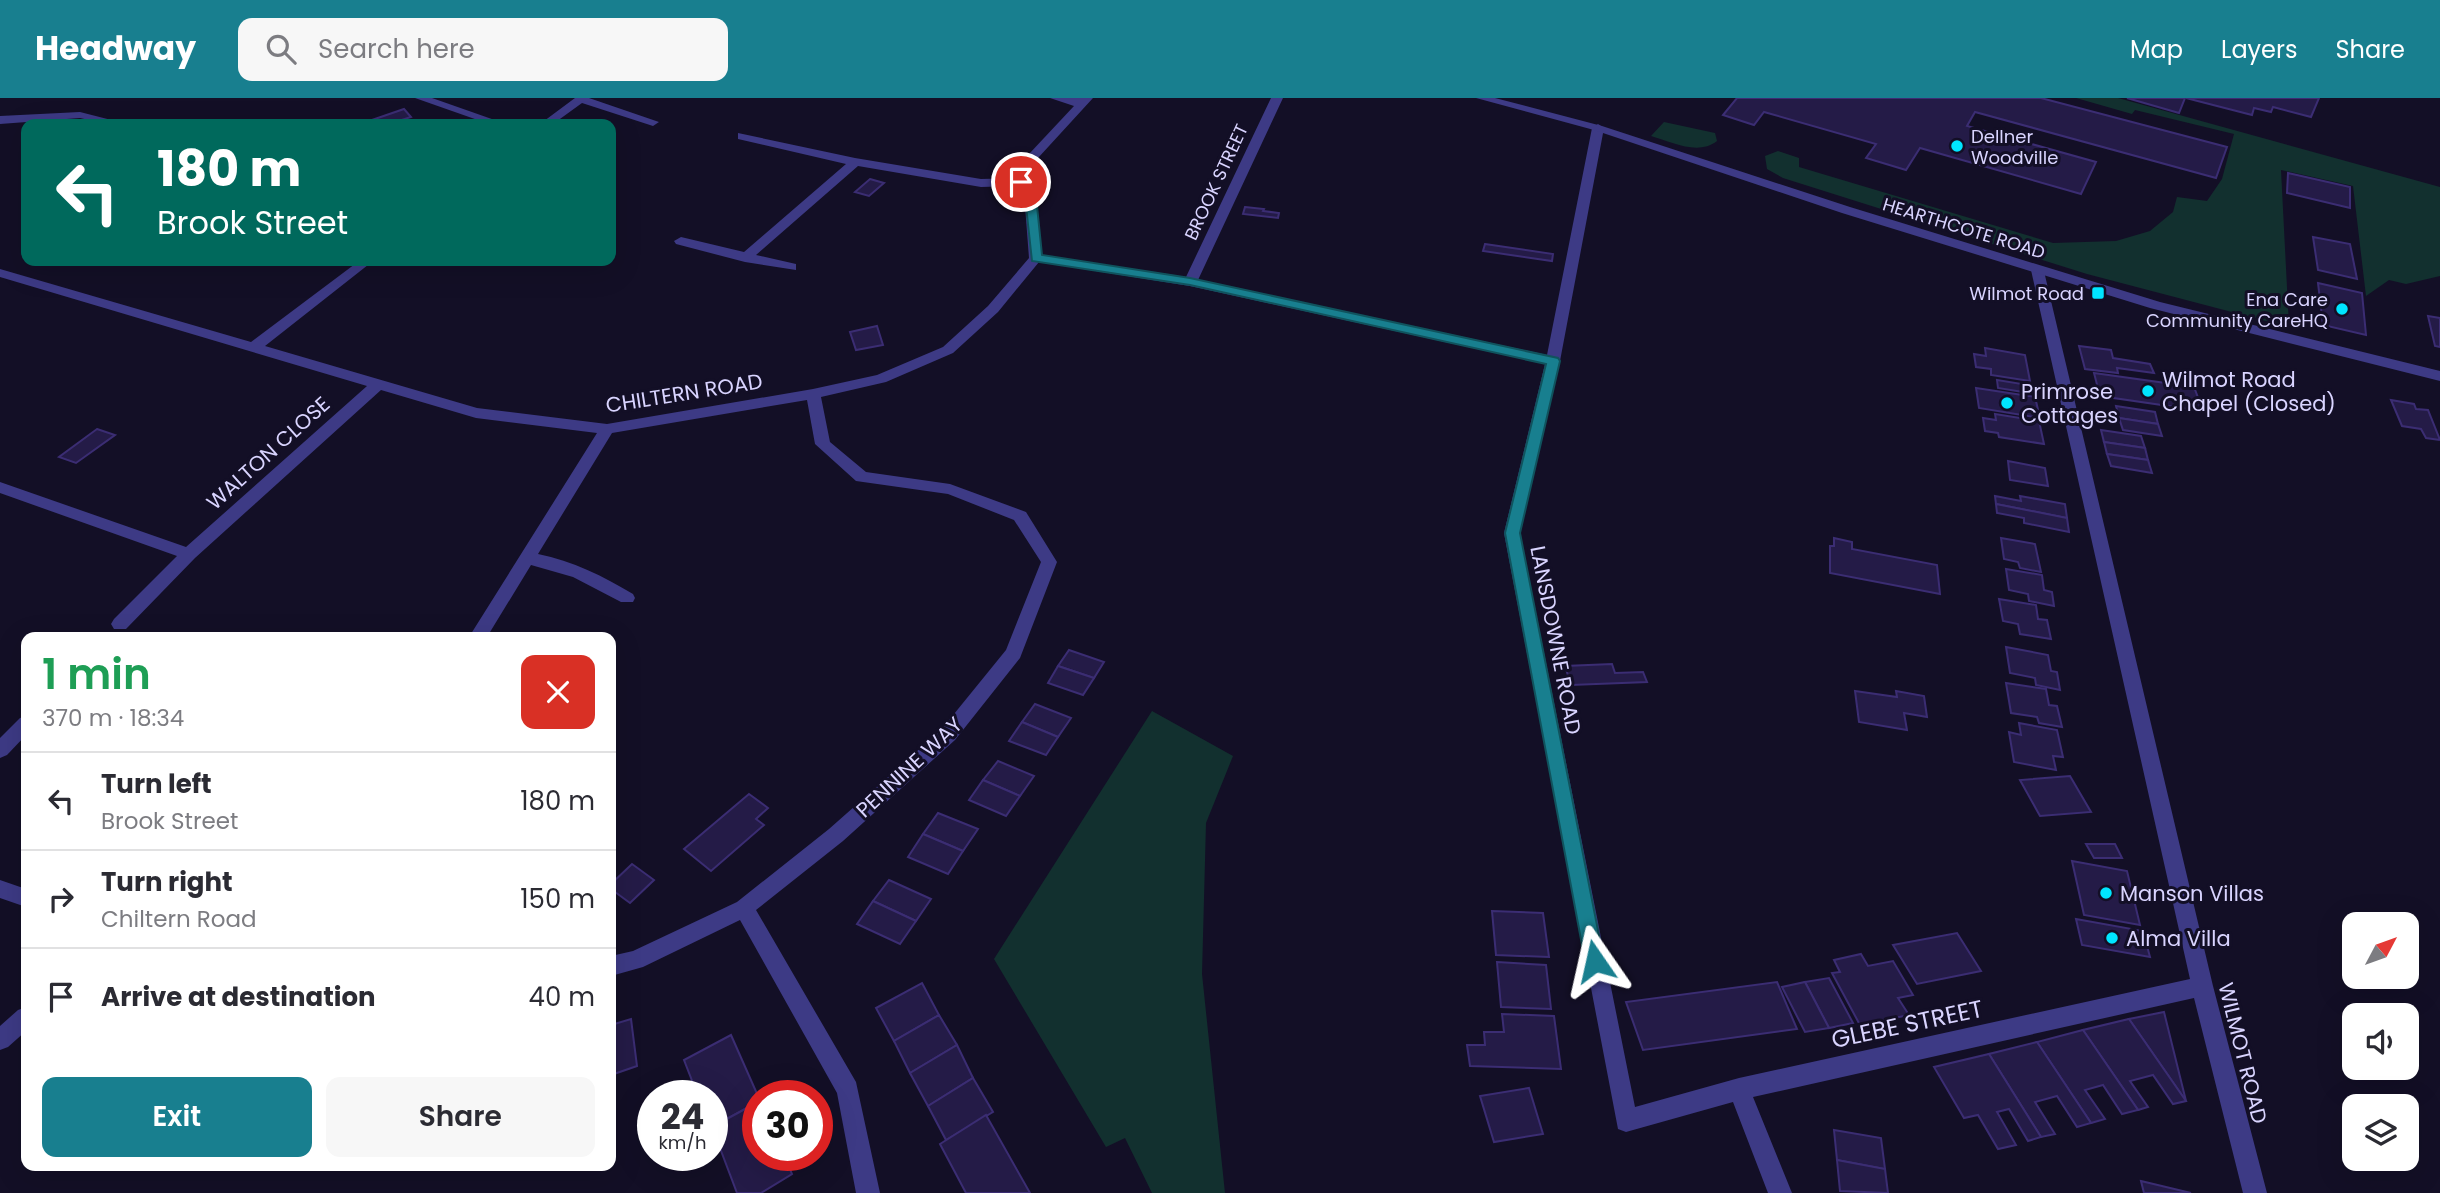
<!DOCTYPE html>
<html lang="en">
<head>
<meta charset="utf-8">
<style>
  :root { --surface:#fff; --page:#f7f7f7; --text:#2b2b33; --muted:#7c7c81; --line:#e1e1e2; --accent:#187f8f }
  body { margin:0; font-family:Poppins,sans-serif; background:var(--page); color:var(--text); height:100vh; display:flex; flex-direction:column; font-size:26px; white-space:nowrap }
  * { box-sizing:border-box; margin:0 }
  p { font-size:23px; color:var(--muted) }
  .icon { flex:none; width:38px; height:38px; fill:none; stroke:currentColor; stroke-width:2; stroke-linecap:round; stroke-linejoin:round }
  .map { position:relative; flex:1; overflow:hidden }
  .side { position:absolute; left:21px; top:534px; width:595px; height:539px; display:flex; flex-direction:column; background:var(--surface); border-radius:14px; box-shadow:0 7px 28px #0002 }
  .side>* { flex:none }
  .top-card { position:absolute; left:21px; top:21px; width:595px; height:147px; border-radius:14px; box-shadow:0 7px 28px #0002; background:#00695c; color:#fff; overflow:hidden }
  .needle { width:46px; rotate:49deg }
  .controls { position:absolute; left:2342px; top:814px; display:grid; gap:14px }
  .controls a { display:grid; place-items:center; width:77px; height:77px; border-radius:14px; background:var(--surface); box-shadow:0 7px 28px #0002; font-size:35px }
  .speed { position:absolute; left:637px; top:982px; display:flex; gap:14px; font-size:35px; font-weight:700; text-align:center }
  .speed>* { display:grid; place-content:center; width:91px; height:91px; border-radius:50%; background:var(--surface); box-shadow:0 7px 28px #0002; line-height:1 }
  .speed small { font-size:18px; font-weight:400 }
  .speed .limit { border:10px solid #d22; background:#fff; color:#111 }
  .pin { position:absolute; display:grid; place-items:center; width:60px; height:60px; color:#fff; margin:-30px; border:4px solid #fff; border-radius:50%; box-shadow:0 2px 7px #0007 }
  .me { position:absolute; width:77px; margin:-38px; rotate:349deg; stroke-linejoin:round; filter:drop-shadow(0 0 5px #0008) }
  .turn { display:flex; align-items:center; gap:24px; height:147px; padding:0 21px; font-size:32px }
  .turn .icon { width:91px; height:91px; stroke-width:2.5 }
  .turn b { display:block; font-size:49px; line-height:60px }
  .round { display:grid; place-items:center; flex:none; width:74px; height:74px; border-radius:14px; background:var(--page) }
  .summary { display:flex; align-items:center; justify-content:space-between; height:119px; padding:0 21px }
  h1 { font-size:42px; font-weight:600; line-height:52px; color:#1e9e55 }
  .button { display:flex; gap:14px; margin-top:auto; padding:14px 21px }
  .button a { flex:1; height:80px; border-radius:14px; background:var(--accent); color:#fff; font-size:28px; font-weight:600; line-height:80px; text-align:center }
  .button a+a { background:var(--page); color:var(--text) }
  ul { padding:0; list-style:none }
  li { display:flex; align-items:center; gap:21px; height:98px; padding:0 21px; border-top:2px solid var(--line) }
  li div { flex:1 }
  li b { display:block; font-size:26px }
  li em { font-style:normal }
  header { display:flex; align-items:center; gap:42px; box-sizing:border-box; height:98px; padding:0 35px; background:var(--accent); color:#fff }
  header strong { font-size:33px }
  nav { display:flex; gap:38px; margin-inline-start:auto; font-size:24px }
  .search { width:490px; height:63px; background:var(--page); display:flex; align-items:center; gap:18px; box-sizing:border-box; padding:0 24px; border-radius:14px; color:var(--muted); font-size:26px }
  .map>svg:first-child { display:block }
  .green { fill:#12302f }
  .building { fill:#241b47; stroke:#3b2d73; stroke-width:2 }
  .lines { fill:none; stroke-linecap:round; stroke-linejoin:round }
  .minor { fill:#3d3a85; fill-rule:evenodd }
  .tertiary { fill:#3d3a85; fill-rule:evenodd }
  .route { fill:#187f8f; stroke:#10535d; stroke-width:2 }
  .poi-dot { fill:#00e5ff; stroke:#130f26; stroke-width:2.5 }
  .labels { text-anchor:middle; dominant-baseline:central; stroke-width:6; stroke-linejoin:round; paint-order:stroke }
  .far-poi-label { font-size:18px; fill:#d9d4ff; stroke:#130f26; text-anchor:end }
  .far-street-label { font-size:18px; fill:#d9d4ff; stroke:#130f26 }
  .poi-label { font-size:21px; fill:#d9d4ff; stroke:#130f26; text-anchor:start }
  .street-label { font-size:21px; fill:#d9d4ff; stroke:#130f26 }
  .near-street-label { font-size:24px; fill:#d9d4ff; stroke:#130f26 }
</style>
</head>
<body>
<header>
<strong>Headway</strong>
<div class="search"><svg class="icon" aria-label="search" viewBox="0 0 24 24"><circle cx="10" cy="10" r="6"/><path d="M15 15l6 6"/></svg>Search here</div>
<nav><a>Map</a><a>Layers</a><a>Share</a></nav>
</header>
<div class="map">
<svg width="2440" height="1095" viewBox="0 0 2440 1095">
  <rect width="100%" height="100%" fill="#130f26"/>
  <g class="green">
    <path d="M2076 0H2118L2440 89V178L2406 186 2389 182 2366 198 2353 88 2281 72 2289 229 2087 176 1783 80 1767 71 1765 58 1778 53 1799 60V69L2053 145 2116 143 2150 133 2173 114 2177 99 2207 103 2222 81 2234 36 2135 12 2132 16Z"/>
    <path d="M1664 24 1715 35 1717 43C1698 58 1672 44 1651 38Z"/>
    <path d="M1152 613 1233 658 1206 725 1202 876 1225 1095H1152L1125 1040 1106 1049 994 861Z"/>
  </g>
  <g class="building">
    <path d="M1737 0H2041L2227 49 2216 80 1975 14 1967 28 2096 64 2081 96 1920 50 1906 72 1866 60 1876 46 1764 14 1754 27 1723 17Z"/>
    <path d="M2127 0H2185L2179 15Z"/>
    <path d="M2186 0H2319L2311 19 2273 9 2271 14 2254 10 2252 17Z"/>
    <path d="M404 11 411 19 389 26 385 23 376 26 372 22Z"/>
    <path d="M2288 75 2350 89V110L2287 95Z"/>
    <path d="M870 81 884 85 869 98 855 94Z"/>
    <path d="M1245 109 1264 111 1263 113 1279 115 1278 120 1243 116Z"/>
    <path d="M2313 139 2350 146 2357 181 2318 172Z"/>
    <path d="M1485 146 1553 156 1552 163 1483 153Z"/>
    <path d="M2318 185 2362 195 2366 237 2323 227Z"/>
    <path d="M2428 218 2440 220V249L2435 248Z"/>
    <path d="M877 228 883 247 856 252 850 234Z"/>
    <path d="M2079 248 2111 252 2113 260 2150 266 2154 275 2117 270 2118 275 2085 271Z"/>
    <path d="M1985 250 2025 257 2030 283 1991 277V271L1976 269 1974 256 1986 258Z"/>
    <path d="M2094 275 2194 289 2203 313 2100 298Z"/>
    <path d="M1997 282 2022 286 2023 294 1998 290Z"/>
    <path d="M1976 290 2035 299 2040 320 1979 310Z"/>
    <path d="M2391 302 2414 306 2416 311 2428 312 2440 342 2426 340 2421 331 2402 328Z"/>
    <path d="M2116 308 2155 314 2158 326 2119 320Z"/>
    <path d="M1995 316 2039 323 2044 346 1999 339 1998 335 1985 333 1983 320 1996 322Z"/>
    <path d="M2119 320 2158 326 2162 338 2123 332Z"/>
    <path d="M97 331 115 337 76 365 59 359Z"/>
    <path d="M2101 332 2141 338 2145 350 2104 344Z"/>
    <path d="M2104 344 2145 350 2148 362 2107 356Z"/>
    <path d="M2107 356 2148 362 2152 375 2111 368Z"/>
    <path d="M2008 363 2045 370 2048 388 2010 382Z"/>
    <path d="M1995 398 2021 403 2020 398 2065 406 2067 420 1996 406Z"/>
    <path d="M1996 406 2067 420 2069 434 2024 425V420L1997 415Z"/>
    <path d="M1834 440 1852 444V451L1937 467 1940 496 1830 475V448H1834Z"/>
    <path d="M2001 440 2035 446 2041 474 2020 470 2018 464 2004 461Z"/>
    <path d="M2006 471 2042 477 2044 492 2052 494 2054 508 2029 503 2028 496 2009 492Z"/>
    <path d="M1999 501 2036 507 2038 521 2047 522 2051 541 2020 536 2018 526 2003 523Z"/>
    <path d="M2006 549 2048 557 2051 573 2057 574 2060 592 2036 587 2035 580 2010 575Z"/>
    <path d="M1069 552 1104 564 1094 580 1058 568Z"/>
    <path d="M1612 566 1615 575 1643 574 1647 584 1571 587 1565 568Z"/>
    <path d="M1058 568 1094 580 1083 597 1048 585Z"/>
    <path d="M2006 585 2046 591 2049 607 2057 608 2062 629 2039 625 2037 619 2011 615Z"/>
    <path d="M1855 593 1897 599 1896 593 1924 598 1927 619 1904 615 1907 632 1859 624Z"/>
    <path d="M1035 606 1071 620 1058 639 1022 624Z"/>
    <path d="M1022 624 1058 639 1046 657 1009 643Z"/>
    <path d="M2019 625 2057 632 2063 659 2053 658 2056 672 2014 664 2009 634 2021 637Z"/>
    <path d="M998 663 1034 678 1020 698 983 682Z"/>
    <path d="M2070 678 2091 714 2040 718 2020 682Z"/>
    <path d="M983 682 1020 698 1006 718 969 702Z"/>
    <path d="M749 696 768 710 756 721 764 727 711 773 684 751Z"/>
    <path d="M938 715 978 731 963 753 923 736Z"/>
    <path d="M923 736 963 753 948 776 908 759Z"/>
    <path d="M2086 746H2115L2122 760H2094Z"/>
    <path d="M2072 763 2127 773 2140 827 2084 817Z"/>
    <path d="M632 766 654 782 630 805 611 791V786Z"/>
    <path d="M889 782 931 801 916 823 873 803Z"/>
    <path d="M873 803 916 823 900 846 857 826Z"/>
    <path d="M1492 813 1543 815 1549 859 1496 857Z"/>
    <path d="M2076 821 2143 833 2150 859 2082 847Z"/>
    <path d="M1957 835 1981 873 1917 886 1893 847Z"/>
    <path d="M1861 856 1868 868 1893 863 1913 897 1898 900 1909 917 1860 927 1832 875 1840 874 1834 862Z"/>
    <path d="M1497 864 1546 867 1551 911 1501 909Z"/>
    <path d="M1829 880 1853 925 1829 930 1805 884Z"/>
    <path d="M1777 884 1797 931 1643 952 1626 904Z"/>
    <path d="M1805 884 1829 930 1805 934 1782 889Z"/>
    <path d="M922 885 939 917 894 943 876 910Z"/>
    <path d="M2164 914 2186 1003 2129 921Z"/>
    <path d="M1502 916 1554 918 1561 971 1470 968 1467 947H1485L1484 934H1504Z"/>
    <path d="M939 917 957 947 910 975 894 943Z"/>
    <path d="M631 921 637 968 611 977V927Z"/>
    <path d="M2129 921 2186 1003 2173 1006 2153 977 2130 983 2148 1009 2138 1012 2083 932Z"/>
    <path d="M2083 932 2138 1012 2122 1016 2103 987 2085 992 2105 1021 2091 1025 2037 944Z"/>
    <path d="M731 937 758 998V1004L712 1029V998H698L684 962Z"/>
    <path d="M2037 944 2091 1025 2077 1029 2057 998 2035 1004 2055 1036 2041 1039 1989 956Z"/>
    <path d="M957 947 973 980 928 1008 910 975Z"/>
    <path d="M1989 956 2041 1039 2028 1043 2009 1011 1997 1014 2016 1047 1998 1051 1978 1017 1964 1020 1934 969Z"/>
    <path d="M973 980 993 1014 946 1042 928 1008Z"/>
    <path d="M1529 990 1543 1036 1494 1044 1480 998Z"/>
    <path d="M758 1004V1057H784L792 1076 761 1095H737L712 1029Z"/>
    <path d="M986 1017 1030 1095H966L940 1046Z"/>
    <path d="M1834 1032 1881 1040 1885 1071 1837 1062Z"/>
    <path d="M1837 1062 1885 1071 1888 1095 1840 1093Z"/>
    <path d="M2141 1083 2191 1095H2144Z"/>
  </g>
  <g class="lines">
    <g class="minor">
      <path d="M415 0H432L506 26H489Z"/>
      <path d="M575 0H589L659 24 653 28 582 5 553 26H540Z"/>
      <path d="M1050 0H1093L1038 60 1027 84 1037 108 1042 157 1186 179 1271 0H1283L1198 182 1547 257 1592 30 1598 26 1604 30 1560 263 1520 435 1635 1009 1739 980 2190 881 2031 172 2038 168 2043 169 2213 888 2267 1095H2243L2194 900 1753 999 1792 1095H1768L1733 1004 1626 1034 1618 1031 1504 435 1545 266 1190 188 1039 164 998 214 953 255 886 284 821 299 830 344 866 374 950 386 1026 414 1057 464 1020 560 955 642 843 743 756 812 856 984 880 1095H856L837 995 740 822 643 869 611 878V858L633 853 737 804 829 731 941 632 1006 552 1041 464 1014 422 948 396 856 383 815 346 807 302 612 335 538 456C573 463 603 478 633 496L635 500 633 504H621L573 479 531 467 487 539H469L597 335 476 320 381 292 195 460 126 531H114L111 526 114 521 177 458 0 395V384L186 449 367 288 0 179V171L251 244 359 163H373L265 248 477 310 607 326 813 291 877 277 943 249 988 208 1029 160 1025 108 1016 88 981 89 858 68 756 157 796 166V172L745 164 676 146 674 143 681 139 744 154 846 66 738 41V35L855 60 981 81 1017 80 1029 56 1074 8Z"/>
      <path d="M80 14 127 26H106L80 20 0 26V18Z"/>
      <path d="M26 618V637L7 657 0 660V640L20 620Z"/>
      <path d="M0 782 26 791V809L0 800Z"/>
      <path d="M26 909V933L8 949 0 952V928L18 912Z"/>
    </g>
    <path class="tertiary" d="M1476 0H1495L1602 28 1850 109 2160 204 2440 273V283L2150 210 1842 115 1594 32Z"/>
  </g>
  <path class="route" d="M1017 82H1025L1037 108 1042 157 1190 180 1558 260 1560 263 1520 435 1604 863 1602 869 1595 871 1588 869 1585 863 1505 435 1546 266 1190 187 1032 163 1026 108 1016 84Z"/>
  <g class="poi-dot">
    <circle cx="1957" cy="48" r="7"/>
    <rect x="2091" y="188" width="14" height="14" rx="3.5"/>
    <circle cx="2342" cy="211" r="7"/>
    <circle cx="2148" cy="293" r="7"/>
    <circle cx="2007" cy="305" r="7"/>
    <circle cx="2106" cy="795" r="7"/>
    <circle cx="2112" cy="840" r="7"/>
  </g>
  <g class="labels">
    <g class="far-poi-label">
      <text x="1971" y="38" text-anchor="start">Dellner<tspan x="1971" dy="21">Woodville</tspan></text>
      <text x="2084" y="195">Wilmot Road</text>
      <text x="2328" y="201">Ena Care<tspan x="2328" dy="21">Community CareHQ</tspan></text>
    </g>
    <g class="far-street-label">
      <text transform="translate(1216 84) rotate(-65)">BROOK STREET</text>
      <text transform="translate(1964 130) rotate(17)">HEARTHCOTE ROAD</text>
    </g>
    <g class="poi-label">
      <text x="2162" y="281">Wilmot Road<tspan x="2162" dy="24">Chapel (Closed)</tspan></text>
      <text x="2021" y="293">Primrose<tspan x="2021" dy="24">Cottages</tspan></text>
      <text x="2120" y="795">Manson Villas</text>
      <text x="2126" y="840">Alma Villa</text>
    </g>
    <g class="street-label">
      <text transform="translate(684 295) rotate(-9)">CHILTERN ROAD</text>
      <text transform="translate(268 355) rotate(-42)">WALTON CLOSE</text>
      <text transform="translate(1556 542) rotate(79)">LANSDOWNE ROAD</text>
      <text transform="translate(909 669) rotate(-43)">PENNINE WAY</text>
      <text transform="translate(2243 955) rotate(76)">WILMOT ROAD</text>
    </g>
    <g class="near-street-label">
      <text transform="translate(1907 926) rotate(-12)">GLEBE STREET</text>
    </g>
  </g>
</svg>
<div class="controls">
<a><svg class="needle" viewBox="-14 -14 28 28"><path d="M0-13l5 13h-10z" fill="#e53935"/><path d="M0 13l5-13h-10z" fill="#7c7c81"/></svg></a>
<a><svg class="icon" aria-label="sound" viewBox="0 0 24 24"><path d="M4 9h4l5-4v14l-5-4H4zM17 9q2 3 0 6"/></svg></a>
<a><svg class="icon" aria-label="layers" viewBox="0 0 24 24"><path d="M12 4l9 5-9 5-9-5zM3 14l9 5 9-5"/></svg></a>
</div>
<div class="speed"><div>24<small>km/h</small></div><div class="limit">30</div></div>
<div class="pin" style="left:1021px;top:84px;background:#d93025"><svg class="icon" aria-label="arrive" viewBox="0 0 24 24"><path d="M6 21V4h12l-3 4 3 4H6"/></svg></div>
<svg class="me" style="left:1595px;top:863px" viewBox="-20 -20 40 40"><path d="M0-17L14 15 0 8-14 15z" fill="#187f8f" stroke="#fff" stroke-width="4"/></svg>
<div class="top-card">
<div class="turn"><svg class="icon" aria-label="left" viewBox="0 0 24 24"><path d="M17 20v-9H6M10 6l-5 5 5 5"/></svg><div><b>180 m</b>Brook Street</div></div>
</div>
<section class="side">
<div class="summary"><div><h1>1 min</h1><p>370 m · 18:34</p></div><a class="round" style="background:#d93025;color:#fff"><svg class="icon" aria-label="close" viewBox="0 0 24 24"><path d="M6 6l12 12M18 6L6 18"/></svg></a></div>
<ul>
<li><svg class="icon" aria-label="left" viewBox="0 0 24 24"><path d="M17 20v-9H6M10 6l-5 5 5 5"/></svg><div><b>Turn left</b><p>Brook Street</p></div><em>180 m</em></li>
<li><svg class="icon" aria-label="right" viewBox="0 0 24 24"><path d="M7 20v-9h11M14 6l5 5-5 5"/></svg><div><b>Turn right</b><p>Chiltern Road</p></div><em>150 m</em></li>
<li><svg class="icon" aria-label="arrive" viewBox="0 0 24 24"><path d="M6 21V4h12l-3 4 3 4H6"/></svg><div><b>Arrive at destination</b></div><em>40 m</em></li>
</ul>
<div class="button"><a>Exit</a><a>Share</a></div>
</section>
</div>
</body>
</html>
